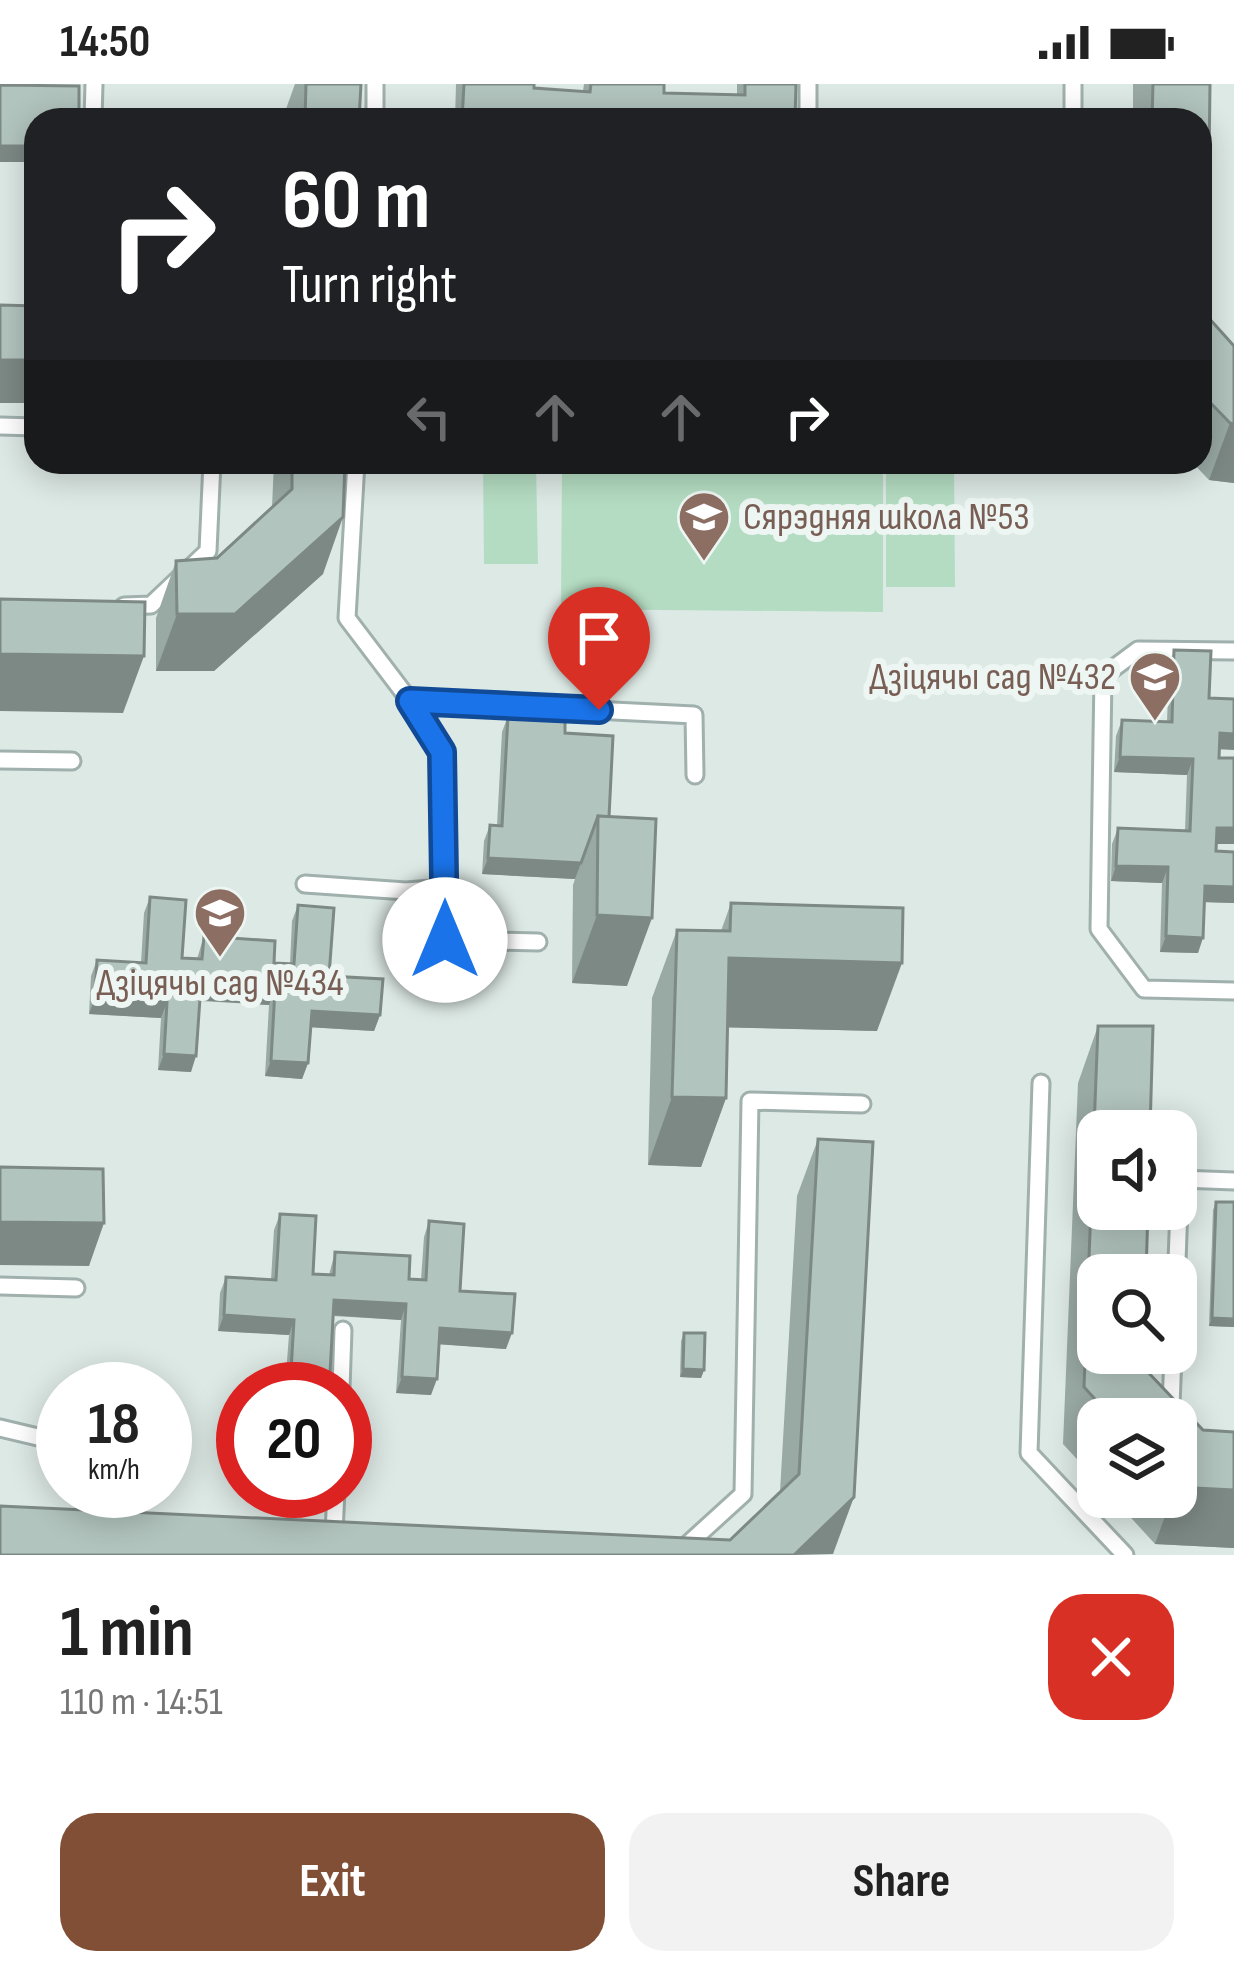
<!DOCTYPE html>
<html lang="en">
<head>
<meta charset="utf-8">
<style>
  :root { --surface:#fff; --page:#f2f2f2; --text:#222; --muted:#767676; --accent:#814f36 }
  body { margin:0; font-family:"Sofia Sans Condensed",sans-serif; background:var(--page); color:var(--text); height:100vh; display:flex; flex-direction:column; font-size:45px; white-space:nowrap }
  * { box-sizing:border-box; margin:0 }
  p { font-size:39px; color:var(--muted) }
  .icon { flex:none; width:66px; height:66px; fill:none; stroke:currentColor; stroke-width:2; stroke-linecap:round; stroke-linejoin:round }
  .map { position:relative; height:1471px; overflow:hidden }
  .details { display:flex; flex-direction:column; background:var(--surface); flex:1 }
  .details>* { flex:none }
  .banner { position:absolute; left:24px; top:24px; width:1188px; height:366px; border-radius:36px; box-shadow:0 6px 30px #0003; background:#202124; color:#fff; overflow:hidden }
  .buttons { position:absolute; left:1077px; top:1026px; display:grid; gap:24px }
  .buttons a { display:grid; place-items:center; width:120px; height:120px; border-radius:24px; background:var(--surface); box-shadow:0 6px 30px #0003; font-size:60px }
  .speed { position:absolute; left:36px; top:1278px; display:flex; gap:24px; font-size:60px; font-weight:700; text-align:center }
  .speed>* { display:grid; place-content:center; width:156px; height:156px; border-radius:50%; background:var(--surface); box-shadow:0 6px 30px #0003; line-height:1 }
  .speed small { font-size:30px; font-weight:400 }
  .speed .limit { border:18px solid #d22; background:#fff; color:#111 }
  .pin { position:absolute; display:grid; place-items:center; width:102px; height:102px; color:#fff; margin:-123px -51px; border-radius:50% 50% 50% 0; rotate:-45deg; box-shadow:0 0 12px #0007 }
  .pin .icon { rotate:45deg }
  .me { position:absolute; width:132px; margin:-66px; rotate:0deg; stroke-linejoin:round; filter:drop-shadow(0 0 9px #0008) }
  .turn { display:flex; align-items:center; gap:42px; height:252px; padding:0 60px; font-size:54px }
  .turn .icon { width:156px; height:156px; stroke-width:2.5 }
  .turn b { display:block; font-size:84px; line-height:102px }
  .lanes { display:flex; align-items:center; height:114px; padding:0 60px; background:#0003; justify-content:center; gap:60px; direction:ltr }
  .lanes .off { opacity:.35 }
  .round { display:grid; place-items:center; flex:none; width:126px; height:126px; border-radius:36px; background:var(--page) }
  .head { display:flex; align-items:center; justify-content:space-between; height:204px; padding:0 60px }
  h1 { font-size:72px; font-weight:700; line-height:90px }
  .primary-button { display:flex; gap:24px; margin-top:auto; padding:24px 60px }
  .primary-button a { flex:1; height:138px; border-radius:36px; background:var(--accent); color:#fff; font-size:48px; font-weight:700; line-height:138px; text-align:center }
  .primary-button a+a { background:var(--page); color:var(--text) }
  .status { display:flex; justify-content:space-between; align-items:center; height:84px; padding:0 60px; background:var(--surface); direction:ltr }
  .status svg { height:33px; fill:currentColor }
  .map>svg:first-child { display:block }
  .green { fill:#b4dcc2 }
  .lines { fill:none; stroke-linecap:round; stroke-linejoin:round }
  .service-casing { stroke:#a0b0ac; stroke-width:21 }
  .service { stroke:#fff; stroke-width:15 }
  .wall { fill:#99a9a3 }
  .shaded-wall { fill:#7d8985 }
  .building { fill:#b2c4be; stroke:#7d8985; stroke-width:3 }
  .route-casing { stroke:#114b97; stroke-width:30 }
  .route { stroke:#1a73e8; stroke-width:21 }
  .labels { text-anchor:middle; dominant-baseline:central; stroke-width:12; stroke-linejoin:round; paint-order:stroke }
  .education-label { font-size:39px; fill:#785e54; stroke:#edf6f2; text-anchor:start }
</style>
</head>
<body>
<div class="status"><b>14:50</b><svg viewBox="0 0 49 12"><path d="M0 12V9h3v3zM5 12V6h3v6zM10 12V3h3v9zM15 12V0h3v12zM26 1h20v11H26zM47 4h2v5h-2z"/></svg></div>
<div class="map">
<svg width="1234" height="1471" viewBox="0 0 1234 1471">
  <rect width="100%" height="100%" fill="#dde9e5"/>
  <g class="green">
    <path d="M483 378H536L538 480H484Z"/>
    <path d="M562 378H883V528L561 525Z"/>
    <path d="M886 378H954L955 503H886Z"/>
  </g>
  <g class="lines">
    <g class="service-casing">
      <g id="service">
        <path d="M93 36 94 0"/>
        <path d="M375 36V0"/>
        <path d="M808 36V0"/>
        <path d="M1073 36V0"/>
        <path d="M0 342 36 343"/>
        <path d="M356 378 347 534 410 617 442 668 444 804"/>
        <path d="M124 522 151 521 208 467 212 378"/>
        <path d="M1234 567 1138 566 1103 592 1099 845 1144 905 1234 907"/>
        <path d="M410 617 694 631 695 691"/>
        <path d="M0 676 72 677"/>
        <path d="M305 800 406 807 444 804 445 856 538 858"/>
        <path d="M1041 999 1029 1369 1125 1471"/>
        <path d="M0 1202 76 1204"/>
        <path d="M1176 1205 1180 1095 1234 1097"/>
        <path d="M1173 1269 1171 1323 1178 1330"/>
        <path d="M341 1305 343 1246"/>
        <path d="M0 1344 63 1359"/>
        <path d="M107 1407 113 1431H128"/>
        <path d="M334 1449 336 1407"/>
        <path d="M676 1471 743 1410 750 1017 862 1020"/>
      </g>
    </g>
    <use href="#service" class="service"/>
  </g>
  <g class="wall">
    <path d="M295 0H361L359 36H286V25Z"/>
    <path d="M456 0H534V4L583 7 584 0H664V9L737 11V0H796L795 36H455Z"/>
    <path d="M1133 0H1210L1207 232 1234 262V399L1209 396 1192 378H1200V36H1133Z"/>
    <path d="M274 378H345L323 490 214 587H156V534L176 477 217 474 272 423Z"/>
    <path d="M1174 566 1209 614 1220 665 1216 767 1234 768V819L1205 818 1198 869 1160 868 1162 799 1111 797 1112 760 1118 744 1185 747 1187 691 1114 688 1116 652 1122 636 1167 638 1169 582Z"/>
    <path d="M508 632 565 649 609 733 627 902 572 899 573 801 575 795 482 790 484 757 490 741 497 742 502 648Z"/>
    <path d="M150 813 182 874 197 875 204 852 274 879 290 880 292 837 298 821 329 892 380 931 374 947 310 943 308 979 302 995 265 992 269 921 200 917 191 988 158 986 161 934 89 930 91 892 97 876 141 879 144 829Z"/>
    <path d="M731 819 877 947 728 943 726 1014 701 1083 648 1081 652 914 677 846 721 847Z"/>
    <path d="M1098 942H1153L1150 1047H1098V1125H1148L1146 1191H1098V1269H1143V1283L1203 1346 1234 1348V1464L1155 1460 1112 1413H1176V1335H1098V1398L1063 1360 1078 999Z"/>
    <path d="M818 1055 833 1470 730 1456 780 1408 797 1112Z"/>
    <path d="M1216 1118 1234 1243 1209 1242 1213 1126Z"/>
    <path d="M280 1130 313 1190 329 1191 335 1168 409 1195 421 1196 424 1153 429 1137 460 1207 506 1265 439 1260 431 1311 396 1309 401 1236 333 1232 330 1289 324 1305 285 1303 289 1251 218 1247 220 1209 226 1193 271 1196 274 1146Z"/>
    <path d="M684 1249 704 1286 701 1294 680 1293 681 1257Z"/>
  </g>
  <g class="shaded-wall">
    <rect x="0" y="62" width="36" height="16"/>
    <rect x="0" y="276" width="36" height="43"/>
    <path d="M1230 339 1234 340V399L1209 396Z"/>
    <path d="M343 433 323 490 214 587H156L177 530Z"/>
    <path d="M0 570 144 572 123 629 0 627Z"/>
    <path d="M1220 649 1234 650V666L1214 665Z"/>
    <path d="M1120 673 1193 675 1187 691 1114 688Z"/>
    <path d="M1217 744H1234V760H1211Z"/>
    <path d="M488 774 581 779 575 795 482 790Z"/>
    <path d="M1116 782 1168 783 1162 799 1111 797Z"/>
    <path d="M1205 802 1234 803V819L1200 818Z"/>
    <path d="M597 831 652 834 627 902 572 899Z"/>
    <path d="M1166 852 1203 854 1198 869 1160 868Z"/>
    <path d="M729 874 902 879 877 947 705 943Z"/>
    <path d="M201 900 275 905 269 921 195 916Z"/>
    <path d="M95 914 167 918 161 934 89 930Z"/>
    <path d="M312 927 380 931 374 947 306 943Z"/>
    <path d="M164 970 196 972 191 988 158 986Z"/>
    <path d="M271 977 308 979 302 995 265 992Z"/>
    <path d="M672 1013 726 1014 701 1083 648 1081Z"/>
    <path d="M0 1138 104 1139 89 1182 0 1181Z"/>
    <path d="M334 1216 406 1220 401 1236 329 1231Z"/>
    <path d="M224 1231 294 1236 289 1251 218 1247Z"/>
    <path d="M1212 1234 1234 1235V1243L1209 1242Z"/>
    <path d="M440 1244 512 1249 506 1265 435 1260Z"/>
    <path d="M683 1285 704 1286 701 1294 680 1293Z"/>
    <path d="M291 1287 330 1289 324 1305 285 1303Z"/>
    <path d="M402 1293 437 1295 431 1311 396 1309Z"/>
    <path d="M1176 1403 1234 1406V1464L1155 1460 1172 1413H1176Z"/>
    <path d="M854 1413 833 1470 794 1471Z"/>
  </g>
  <g class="building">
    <path d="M306 0H361L359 36H305Z"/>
    <path d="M464 0H534V4L590 8 591 0H664V9L745 11V0H796L795 36H462Z"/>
    <path d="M1153 0H1210L1207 232 1234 262V340L1230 339 1200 308V36H1152Z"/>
    <path d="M0 1 79 2V36H36V62H0Z"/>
    <path d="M0 221 36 222V276H0Z"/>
    <path d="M292 378H345L343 433 235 530H177L176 477 217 474 292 405Z"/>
    <path d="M0 515 145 518 144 572 0 570Z"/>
    <path d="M1174 566 1211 567 1209 614 1234 615V650L1220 649 1219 674H1234V744H1217L1216 767 1234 768V803L1205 802 1203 854 1166 852 1168 783 1116 782 1118 744 1190 747 1193 675 1120 673 1122 636 1172 638Z"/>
    <path d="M508 632 565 636V649L613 652 609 733 598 732 581 779 488 774 490 741 502 742Z"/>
    <path d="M598 732 656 735 652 834 597 831Z"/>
    <path d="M150 813 186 816 182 874 202 875 204 852 275 857 274 879 294 880 298 821 334 824 329 892 383 895 380 931 312 927 308 979 271 977 275 905 201 900 196 972 164 970 167 918 95 914 97 876 146 879Z"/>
    <path d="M731 819 903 824 902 879 729 874 726 1014 672 1013 677 846 730 847Z"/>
    <path d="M1098 942H1153L1150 1047H1098V1125H1148L1146 1191H1098V1269H1143V1283L1203 1346 1234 1348V1406L1176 1403V1335H1113L1084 1303Z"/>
    <path d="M818 1055 873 1058 854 1413 794 1471H0V1422L730 1456 799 1390Z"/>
    <path d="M0 1083 103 1085 104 1139 0 1138Z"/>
    <path d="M1216 1118H1234V1235L1212 1234Z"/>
    <path d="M280 1130 316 1132 313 1190 334 1191 335 1168 410 1172 409 1195 426 1196 429 1137 464 1140 460 1207 515 1210 512 1249 440 1244 437 1295 402 1293 406 1220 334 1216 330 1289 291 1287 294 1236 224 1231 226 1193 276 1196Z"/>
    <path d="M684 1249H705L704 1286 683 1285Z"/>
  </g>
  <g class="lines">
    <g class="route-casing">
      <path id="route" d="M445 856 442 668 410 617 599 626"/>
    </g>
    <use href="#route" class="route"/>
  </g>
  <defs>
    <g id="school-pin" transform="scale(2.7)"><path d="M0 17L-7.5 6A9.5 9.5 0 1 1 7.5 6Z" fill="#8d6e63" stroke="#edf6f2"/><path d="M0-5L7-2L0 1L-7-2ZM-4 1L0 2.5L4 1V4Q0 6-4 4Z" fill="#fff"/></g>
  </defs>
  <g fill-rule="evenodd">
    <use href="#school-pin" x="704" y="433"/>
    <use href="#school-pin" x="1155" y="593"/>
    <use href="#school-pin" x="220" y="829"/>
  </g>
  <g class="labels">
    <g class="education-label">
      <text x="743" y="433">Сярэдняя школа №53</text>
      <text x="1116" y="593" text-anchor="end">Дзіцячы сад №432</text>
      <text x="220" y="899" text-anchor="middle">Дзіцячы сад №434</text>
    </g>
  </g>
</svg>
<div class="buttons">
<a><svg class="icon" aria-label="sound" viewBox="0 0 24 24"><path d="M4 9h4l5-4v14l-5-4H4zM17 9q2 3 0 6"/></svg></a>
<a><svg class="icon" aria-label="search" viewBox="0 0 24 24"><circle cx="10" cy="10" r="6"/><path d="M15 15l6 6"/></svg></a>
<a><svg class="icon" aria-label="layers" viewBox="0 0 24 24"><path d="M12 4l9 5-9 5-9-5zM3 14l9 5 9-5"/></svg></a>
</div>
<div class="speed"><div>18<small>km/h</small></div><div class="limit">20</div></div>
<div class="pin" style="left:599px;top:626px;background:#d93025"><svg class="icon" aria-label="arrive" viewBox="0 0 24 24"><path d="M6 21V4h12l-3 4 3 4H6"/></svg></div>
<svg class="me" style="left:445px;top:856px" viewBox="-20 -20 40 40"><circle r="19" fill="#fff"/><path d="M0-13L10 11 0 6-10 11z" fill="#1a73e8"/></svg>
<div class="banner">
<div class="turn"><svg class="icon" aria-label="right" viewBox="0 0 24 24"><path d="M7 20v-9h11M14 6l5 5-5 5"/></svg><div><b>60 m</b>Turn right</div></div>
<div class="lanes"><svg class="icon off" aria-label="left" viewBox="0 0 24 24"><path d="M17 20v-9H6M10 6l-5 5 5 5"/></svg><svg class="icon off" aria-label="ahead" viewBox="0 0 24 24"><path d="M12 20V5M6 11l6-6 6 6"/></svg><svg class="icon off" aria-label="ahead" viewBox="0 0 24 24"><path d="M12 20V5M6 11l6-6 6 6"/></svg><svg class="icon" aria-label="right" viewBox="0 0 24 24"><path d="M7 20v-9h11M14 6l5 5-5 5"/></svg></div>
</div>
</div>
<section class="details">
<div class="head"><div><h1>1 min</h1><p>110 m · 14:51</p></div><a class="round" style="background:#d93025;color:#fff"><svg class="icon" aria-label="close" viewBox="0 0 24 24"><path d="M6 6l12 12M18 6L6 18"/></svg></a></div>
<div class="primary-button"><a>Exit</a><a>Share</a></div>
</section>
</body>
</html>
